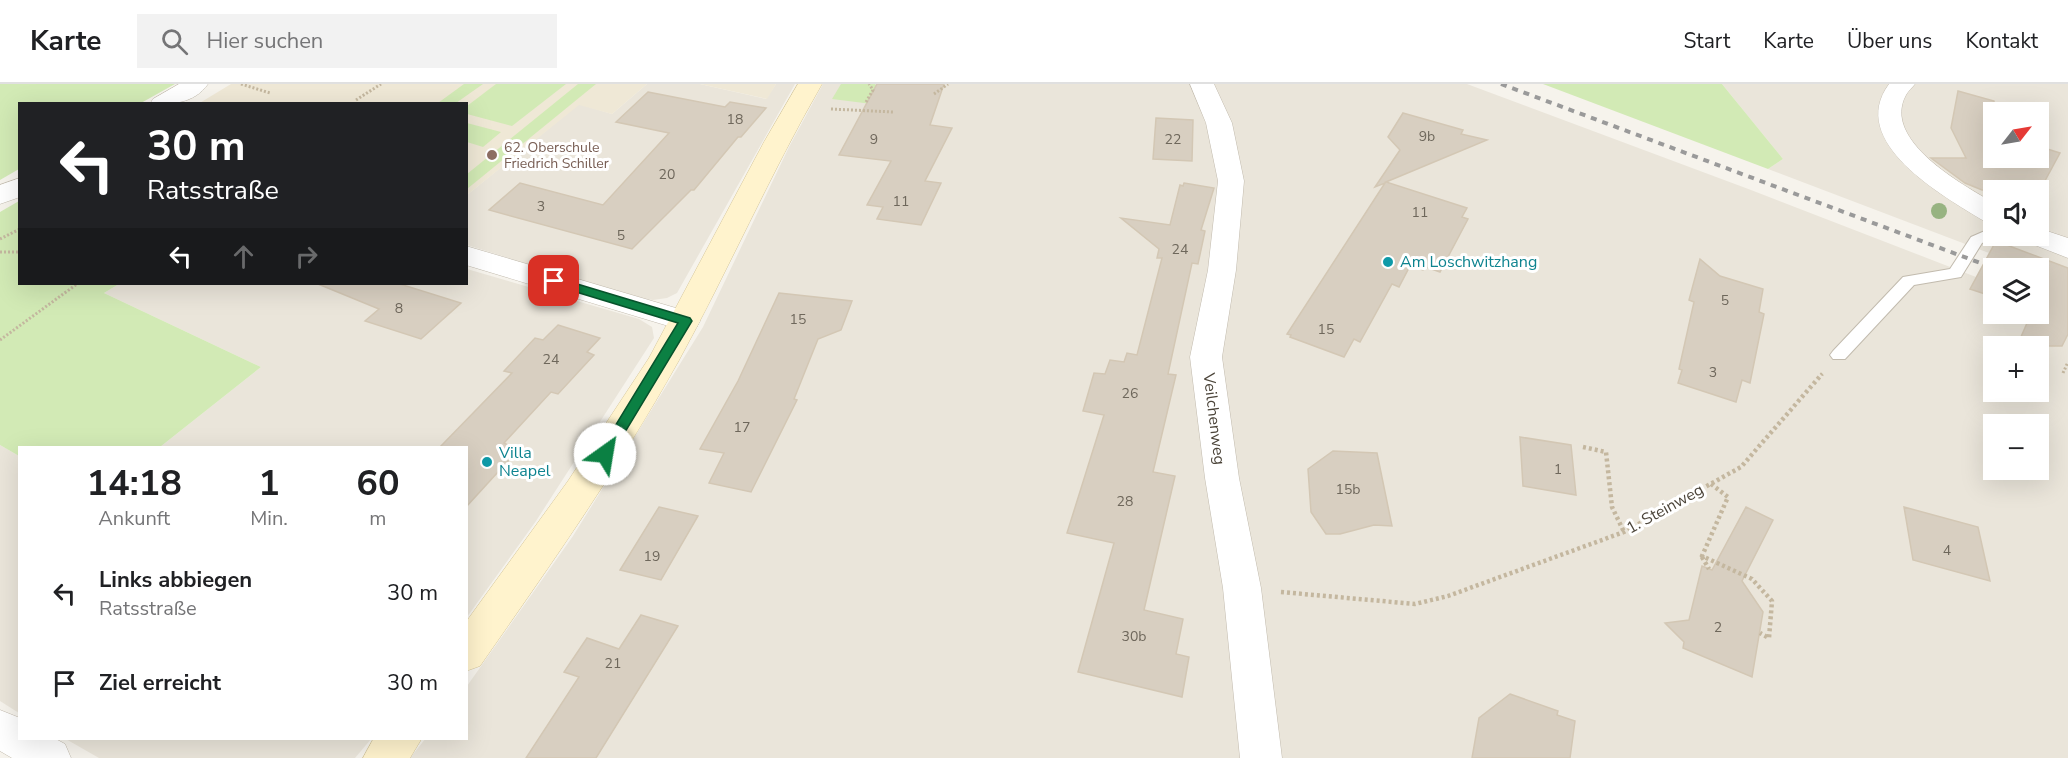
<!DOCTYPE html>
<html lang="de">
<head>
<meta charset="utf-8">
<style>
  :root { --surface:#fff; --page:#f2f2f2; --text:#202124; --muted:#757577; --line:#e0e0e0 }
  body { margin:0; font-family:"Nunito Sans",sans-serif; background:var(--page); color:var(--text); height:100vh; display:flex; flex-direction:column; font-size:22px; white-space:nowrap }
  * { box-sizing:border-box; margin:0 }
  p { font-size:20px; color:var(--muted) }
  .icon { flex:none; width:33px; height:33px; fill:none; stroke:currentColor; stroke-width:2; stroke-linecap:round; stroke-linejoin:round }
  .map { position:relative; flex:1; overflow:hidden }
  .details { position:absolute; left:18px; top:362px; width:450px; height:294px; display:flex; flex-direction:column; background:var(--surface); border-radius:0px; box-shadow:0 6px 24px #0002 }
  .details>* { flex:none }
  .hud { position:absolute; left:18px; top:18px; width:450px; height:183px; border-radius:0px; box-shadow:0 6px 24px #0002; background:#202124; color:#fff; overflow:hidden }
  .needle { width:39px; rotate:59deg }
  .buttons { position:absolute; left:1983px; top:18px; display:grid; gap:12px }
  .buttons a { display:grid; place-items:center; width:66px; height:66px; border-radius:0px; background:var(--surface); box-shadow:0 6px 24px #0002; font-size:30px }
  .pin { position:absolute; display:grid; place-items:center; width:51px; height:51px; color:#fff; margin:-26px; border-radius:12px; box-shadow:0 3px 9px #0006 }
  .me { position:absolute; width:66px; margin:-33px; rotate:32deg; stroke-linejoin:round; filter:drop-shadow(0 0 4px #0008) }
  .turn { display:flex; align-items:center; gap:21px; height:126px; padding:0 30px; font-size:27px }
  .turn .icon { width:78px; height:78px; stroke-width:2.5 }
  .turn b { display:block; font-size:42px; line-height:51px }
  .lanes { display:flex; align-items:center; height:57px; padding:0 30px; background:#0003; justify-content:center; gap:30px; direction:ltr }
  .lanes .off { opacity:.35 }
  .eta { display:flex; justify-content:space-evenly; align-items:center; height:102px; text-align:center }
  .eta b { font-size:36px; font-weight:700; line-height:42px }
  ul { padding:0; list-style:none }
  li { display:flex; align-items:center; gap:18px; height:90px; padding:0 30px }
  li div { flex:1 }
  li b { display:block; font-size:22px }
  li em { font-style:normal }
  header { display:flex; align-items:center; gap:36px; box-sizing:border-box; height:84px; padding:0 30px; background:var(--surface); border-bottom:2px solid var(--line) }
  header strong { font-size:28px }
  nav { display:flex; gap:33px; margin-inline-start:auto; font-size:21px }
  .search { width:420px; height:54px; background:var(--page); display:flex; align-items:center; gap:15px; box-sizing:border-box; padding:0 21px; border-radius:0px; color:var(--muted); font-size:22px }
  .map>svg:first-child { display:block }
  .residential { fill:#eae5da; fill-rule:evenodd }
  .education { fill:#efe8d6 }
  .green { fill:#d2eab5 }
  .building { fill:#d8cfc1; stroke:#d3c7b4; stroke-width:1.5 }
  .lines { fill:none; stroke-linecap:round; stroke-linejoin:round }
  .lane-casing { stroke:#c2bbae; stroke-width:2 }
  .street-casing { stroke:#c2bbae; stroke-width:1 }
  .secondary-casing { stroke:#d6c79b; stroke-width:1 }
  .path-far1 { stroke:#c4b79f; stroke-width:3; stroke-dasharray:2 2; stroke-linecap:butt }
  .path { stroke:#c4b79f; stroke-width:4.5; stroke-dasharray:3 3; stroke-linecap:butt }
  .lane { fill:#fff; fill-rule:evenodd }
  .street { fill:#fff; fill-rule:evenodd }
  .secondary { fill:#fff3cd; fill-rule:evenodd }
  .rail { stroke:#9a9a9a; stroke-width:4; stroke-dasharray:6 6; stroke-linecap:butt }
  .tree { fill:#97b381 }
  .route { fill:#0b8043; stroke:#07532c; stroke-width:1.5 }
  .education-dot { fill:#8d6e63; stroke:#fff; stroke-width:2 }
  .culture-dot { fill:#0f9aa8; stroke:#fff; stroke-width:2 }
  .labels { text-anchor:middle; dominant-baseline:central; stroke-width:6; stroke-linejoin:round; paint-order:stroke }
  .number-label { font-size:14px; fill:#6e675b }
  .far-education-label { font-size:14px; fill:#785e54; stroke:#fff; text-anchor:start }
  .culture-label { font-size:16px; fill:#0d838f; stroke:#fff; text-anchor:start }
  .street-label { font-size:16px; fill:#4b4439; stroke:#fff }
</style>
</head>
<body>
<header>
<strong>Karte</strong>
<div class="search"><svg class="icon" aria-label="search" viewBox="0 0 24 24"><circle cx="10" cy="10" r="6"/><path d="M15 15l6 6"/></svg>Hier suchen</div>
<nav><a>Start</a><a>Karte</a><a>Über uns</a><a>Kontakt</a></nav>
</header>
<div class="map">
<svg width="2068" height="674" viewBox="0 0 2068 674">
  <rect width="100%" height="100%" fill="#f6f3ec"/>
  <g class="residential">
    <path d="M647 0H700L766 15 776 0H795L677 209 667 214 653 216 637 214 467 161V111L579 20 612 30Z"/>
    <path d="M823 0H1467L1751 106 1976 193 1989 169 1768 85 1783 75 1722 0H2068V674H410L426 654H466L467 602 573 452 703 243 789 63ZM1994 28H2038V74H1994ZM1994 106H2038V152H1994ZM1994 184H2038V230H1994ZM1994 262H2038V308H1994ZM1994 340H2038V386H1994Z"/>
    <path d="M467 185 639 235 652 243 654 254 536 437 467 533 466 363H160L261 283 104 209 119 200H466Z"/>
    <path d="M0 361 19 372V629L0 617Z"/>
    <path d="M64 654H372L355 674H99Z"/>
  </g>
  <g class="education">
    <path d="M231 0H647L612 30 579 21 467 111 466 20H198Z"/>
    <path d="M700 0H776L767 15Z"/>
  </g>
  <g class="green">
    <path d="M0 0H175L141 19 20 20 19 85 0 96Z"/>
    <path d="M464 0H483L456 19H438Z"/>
    <path d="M496 0H566L512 42 467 30V22Z"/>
    <path d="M578 0H596L467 105V90Z"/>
    <path d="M841 0H875L879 5 872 20 832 15Z"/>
    <path d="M1543 0H1722L1783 75 1768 85Z"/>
    <path d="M466 39H467L501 48 483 63 467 58Z"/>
    <path d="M19 117 20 200H119L104 209 261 283 160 363H20L19 372 0 361V128Z"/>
  </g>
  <g class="building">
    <path d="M877 0H944L930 41 952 44 925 97 941 99 921 141 877 135 883 123 867 121 891 77 839 71Z"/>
    <path d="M1958 7 1994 17V74H2038V62L2060 69 2040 106H1982L1965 99 1931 74H1966L1951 44Z"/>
    <path d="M648 8 725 23 730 18 766 24 741 53H738L694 106H691L632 165 489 126 520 99 603 121 669 49 616 38Z"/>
    <path d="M1403 29 1463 46 1461 50 1487 56 1386 98 1467 124 1462 133 1468 135 1440 188 1426 183 1423 186 1410 182 1399 203 1392 200 1360 258 1354 255 1344 273 1290 253 1291 251 1287 250 1385 99 1375 103 1400 66 1388 53Z"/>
    <path d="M1156 34 1193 36 1192 77 1153 75Z"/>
    <path d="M1184 99 1214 104 1201 146 1205 147 1198 180 1192 179 1168 290 1176 291 1153 388 1175 392 1144 526 1183 535 1176 570 1189 573 1182 613 1078 588 1114 459 1067 449 1104 331 1083 327 1094 289 1105 290 1110 276 1124 278 1127 269 1137 271 1162 174H1157L1159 165 1121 134 1170 141 1180 101 1183 102Z"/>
    <path d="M1996 157 2068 184V250L2062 262H2017L2031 230H2038V184H1994V213L1970 205Z"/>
    <path d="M1700 175 1720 192 1763 205 1759 228 1764 230 1750 299 1742 296 1736 318 1678 299 1682 286 1679 285 1694 218 1689 216Z"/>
    <path d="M318 200H400L461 219 421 255 365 237 379 225Z"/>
    <path d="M779 209 852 217 841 246 818 255 794 315 797 316 751 408 709 399 724 369 700 365 738 297Z"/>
    <path d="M558 241 600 254 587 268 594 271 558 310 551 308 504 359 518 366 466 423V363H440L512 289 504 287 535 254 543 256Z"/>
    <path d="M1520 353 1571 361 1576 411 1523 402Z"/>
    <path d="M1333 367 1377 369 1392 442 1374 441 1340 450H1326L1311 428 1308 385Z"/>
    <path d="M659 423 698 432 661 496 620 486Z"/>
    <path d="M1746 423 1773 436 1742 497 1763 528 1752 593 1683 564 1684 558 1665 539 1689 536 1702 482 1712 486Z"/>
    <path d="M1904 423 1978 443 1990 497 1913 476Z"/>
    <path d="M641 531 678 542 596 674H526L579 593 564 588 587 554 619 565Z"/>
    <path d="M1510 610 1558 627 1557 631 1575 637 1570 674H1472L1479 634Z"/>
  </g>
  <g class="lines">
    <g class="lane-casing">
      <path id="lane" d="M1994 143V152H1999L1982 159 1961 193 1914 201 1845 275H1833L1830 271 1833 267 1903 193 1950 185 1971 153Z"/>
    </g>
    <g class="street-casing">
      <g id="street">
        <path d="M179 0H208C194 20 172 20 150 20L153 15Z"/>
        <path d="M1190 0H1214L1232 39 1244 97 1236 186 1222 273 1239 394 1261 504 1282 674H1240L1223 504 1205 394 1190 273 1208 186 1218 97 1206 39Z"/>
        <path d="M1889 0H1915C1912 4 1908 7 1906 11 1881 56 1963 101 1994 119V139L1984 137C1943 112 1846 58 1889 0Z"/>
        <path d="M20 94V113L0 120V101Z"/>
        <path d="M2038 144 2068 154V174L2027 158 2023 152H2038Z"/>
        <path d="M466 162 696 230 700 237 696 244 685 247 466 181Z"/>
        <path d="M0 626 20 634V654H54L65 660 71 674H12L0 667Z"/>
      </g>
    </g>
    <g class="secondary-casing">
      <g id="secondary">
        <path d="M798 0H822C770 90 728 187 678 278 619 384 549 483 480 582L466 587V538L568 397 649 274 764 58Z"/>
        <path d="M374 654H422L410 674H363Z"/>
      </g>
    </g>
    <g class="path-far1">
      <path d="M241 0 270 9"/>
      <path d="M934 10 948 0"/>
      <path d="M866 18 873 6 869 0"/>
      <path d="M356 20V16L381 0"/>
      <path d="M831 25 893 28"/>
      <path d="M0 155 20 145"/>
      <path d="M0 168H20"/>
      <path d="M0 256 77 200"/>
      <path d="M2063 289 2068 278"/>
      <path d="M1821 291 1823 289"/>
    </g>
    <g class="path">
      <path d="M1583 363 1606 368 1612 423 1624 448"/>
      <path d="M1711 400 1728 413 1702 472 1752 495 1772 517 1769 554 1760 549"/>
      <path d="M1702 473 1709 485"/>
      <path d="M1281 508 1415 520 1448 512 1624 448 1741 383 1822 290"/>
    </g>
    <use href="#lane" class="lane"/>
    <use href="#street" class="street"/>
    <use href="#secondary" class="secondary"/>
    <path class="rail" d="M1501 0 1983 180"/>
  </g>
  <circle class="tree" cx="1939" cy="127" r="8"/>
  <path class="route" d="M554 193 690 234 692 237 610 373 605 375 598 370 678 239 550 200 548 197Z"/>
  <circle class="education-dot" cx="492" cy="71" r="6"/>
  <g class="culture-dot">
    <circle cx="1388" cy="178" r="6"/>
    <circle cx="487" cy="378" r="6"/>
  </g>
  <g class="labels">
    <g class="number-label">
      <text x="735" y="35">18</text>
      <text x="1427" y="52">9b</text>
      <text x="874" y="55">9</text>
      <text x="1173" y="55">22</text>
      <text x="667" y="90">20</text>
      <text x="901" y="117">11</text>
      <text x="541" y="122">3</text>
      <text x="1420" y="128">11</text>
      <text x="621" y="151">5</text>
      <text x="1180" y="165">24</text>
      <text x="1725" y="216">5</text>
      <text x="399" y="224">8</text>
      <text x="798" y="235">15</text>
      <text x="1326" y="245">15</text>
      <text x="551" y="275">24</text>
      <text x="1713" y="288">3</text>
      <text x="1130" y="309">26</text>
      <text x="742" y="343">17</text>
      <text x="1558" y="385">1</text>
      <text x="1348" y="405">15b</text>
      <text x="1125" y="417">28</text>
      <text x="1947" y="466">4</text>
      <text x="652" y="472">19</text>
      <text x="1718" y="543">2</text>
      <text x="1134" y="552">30b</text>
      <text x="613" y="579">21</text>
    </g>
    <g class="far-education-label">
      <text x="504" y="63">62. Oberschule<tspan x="504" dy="16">Friedrich Schiller</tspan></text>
    </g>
    <g class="culture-label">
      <text x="1400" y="178">Am Loschwitzhang</text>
      <text x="499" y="369">Villa<tspan x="499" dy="18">Neapel</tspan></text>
    </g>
    <g class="street-label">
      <text transform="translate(1214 335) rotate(83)">Veilchenweg</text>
      <text transform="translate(1665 425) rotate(-29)">1. Steinweg</text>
    </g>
  </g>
</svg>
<div class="buttons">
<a><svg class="needle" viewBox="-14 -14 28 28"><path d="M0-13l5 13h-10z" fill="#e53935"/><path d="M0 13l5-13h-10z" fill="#757577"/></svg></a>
<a><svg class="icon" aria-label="sound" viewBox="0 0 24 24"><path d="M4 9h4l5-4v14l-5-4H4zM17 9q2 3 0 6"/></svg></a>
<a><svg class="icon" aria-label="layers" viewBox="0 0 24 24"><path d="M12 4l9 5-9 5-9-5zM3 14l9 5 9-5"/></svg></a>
<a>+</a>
<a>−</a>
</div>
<div class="pin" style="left:554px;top:197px;background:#d93025"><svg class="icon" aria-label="arrive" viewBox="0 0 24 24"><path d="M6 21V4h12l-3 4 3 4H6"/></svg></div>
<svg class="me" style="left:605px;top:370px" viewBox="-20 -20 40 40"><circle r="19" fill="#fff"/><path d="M0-13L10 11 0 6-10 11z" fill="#0b8043"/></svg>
<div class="hud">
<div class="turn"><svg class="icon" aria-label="left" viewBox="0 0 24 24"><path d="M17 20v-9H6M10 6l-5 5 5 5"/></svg><div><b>30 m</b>Ratsstraße</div></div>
<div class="lanes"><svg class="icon" aria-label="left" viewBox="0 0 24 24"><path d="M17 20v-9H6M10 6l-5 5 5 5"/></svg><svg class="icon off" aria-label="ahead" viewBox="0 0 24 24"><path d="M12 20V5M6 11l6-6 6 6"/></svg><svg class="icon off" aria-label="right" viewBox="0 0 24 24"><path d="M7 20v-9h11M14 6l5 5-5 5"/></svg></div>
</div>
<section class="details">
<div class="eta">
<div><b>14:18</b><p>Ankunft</p></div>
<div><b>1</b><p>Min.</p></div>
<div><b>60</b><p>m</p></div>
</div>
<ul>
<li><svg class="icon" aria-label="left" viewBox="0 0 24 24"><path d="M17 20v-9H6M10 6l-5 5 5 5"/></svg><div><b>Links abbiegen</b><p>Ratsstraße</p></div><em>30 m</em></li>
<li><svg class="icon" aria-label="arrive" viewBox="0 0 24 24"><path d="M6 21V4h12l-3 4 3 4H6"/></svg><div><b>Ziel erreicht</b></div><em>30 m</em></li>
</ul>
</section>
</div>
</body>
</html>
